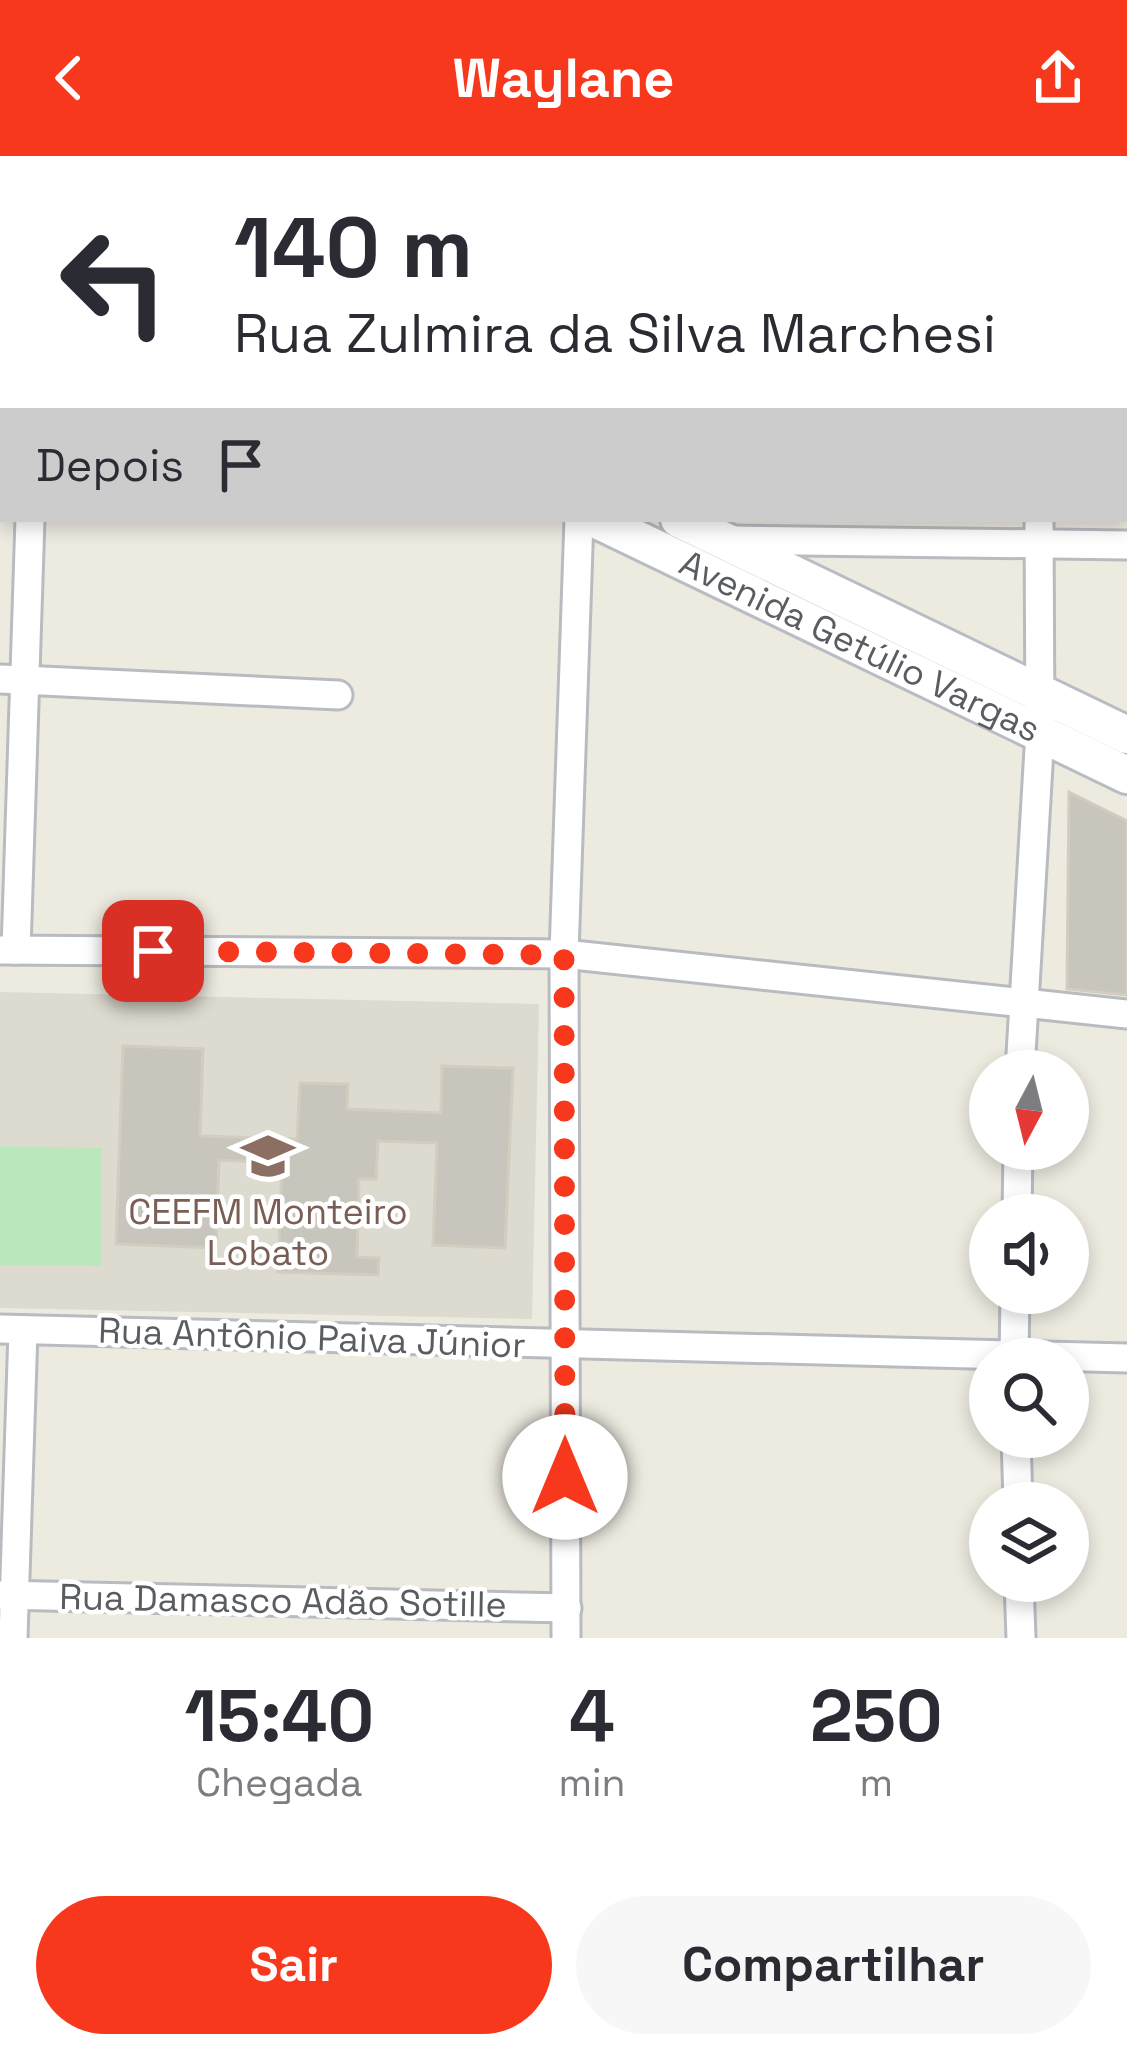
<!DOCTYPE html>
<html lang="pt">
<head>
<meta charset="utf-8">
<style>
  :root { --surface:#fff; --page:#f7f7f7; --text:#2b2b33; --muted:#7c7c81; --accent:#f7381c }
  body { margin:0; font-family:"Space Grotesk",sans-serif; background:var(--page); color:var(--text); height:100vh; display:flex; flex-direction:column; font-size:45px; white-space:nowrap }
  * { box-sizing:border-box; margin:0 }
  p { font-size:39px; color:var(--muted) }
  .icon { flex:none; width:66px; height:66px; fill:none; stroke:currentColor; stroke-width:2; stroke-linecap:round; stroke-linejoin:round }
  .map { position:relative; height:1482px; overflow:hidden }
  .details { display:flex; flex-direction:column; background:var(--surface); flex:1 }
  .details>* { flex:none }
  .banner { position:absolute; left:0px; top:0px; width:1128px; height:366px; box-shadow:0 6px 18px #0003; background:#fff; color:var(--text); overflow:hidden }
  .needle { width:78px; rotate:187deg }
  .controls { position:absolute; left:969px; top:894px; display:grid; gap:24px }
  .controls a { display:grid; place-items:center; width:120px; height:120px; border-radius:50%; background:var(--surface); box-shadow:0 6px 18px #0003; font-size:60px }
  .pin { position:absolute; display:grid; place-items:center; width:102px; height:102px; color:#fff; margin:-51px; border-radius:24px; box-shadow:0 6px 18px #0006 }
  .me { position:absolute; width:132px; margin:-66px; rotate:0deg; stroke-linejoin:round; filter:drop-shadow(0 0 9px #0008) }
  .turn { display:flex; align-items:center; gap:42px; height:252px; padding:0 36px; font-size:54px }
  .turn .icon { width:156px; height:156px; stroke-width:2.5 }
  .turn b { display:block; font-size:84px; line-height:102px }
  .then { display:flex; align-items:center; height:114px; padding:0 36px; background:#0003; gap:24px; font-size:45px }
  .eta { display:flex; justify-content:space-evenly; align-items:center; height:204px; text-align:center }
  .eta b { font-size:72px; font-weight:700; line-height:84px }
  .action { display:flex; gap:24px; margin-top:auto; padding:24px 36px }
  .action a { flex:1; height:138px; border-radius:72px; background:var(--accent); color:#fff; font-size:48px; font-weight:700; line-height:138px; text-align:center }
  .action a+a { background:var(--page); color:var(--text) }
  header { display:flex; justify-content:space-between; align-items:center; height:156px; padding:0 36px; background:var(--accent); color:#fff; font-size:54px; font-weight:700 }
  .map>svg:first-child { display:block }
  .education { fill:#dddacf }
  .green { fill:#bae8bc }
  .building { fill:#c8c5bd; stroke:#d2cdbe; stroke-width:3 }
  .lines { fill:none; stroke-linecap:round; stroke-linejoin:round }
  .street-casing { stroke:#b8bbc0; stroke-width:33 }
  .secondary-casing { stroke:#b9bcc3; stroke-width:42 }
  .primary-casing { stroke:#fdd34a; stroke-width:48 }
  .highway-casing { stroke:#edaf00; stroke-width:54 }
  .street { stroke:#fff; stroke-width:27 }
  .secondary { stroke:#fff; stroke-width:36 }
  .primary { stroke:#fff5a3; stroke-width:42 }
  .highway { stroke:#ffe685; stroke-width:48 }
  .route { stroke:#f7381c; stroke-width:21; stroke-dasharray:0 37.8 }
  .labels { text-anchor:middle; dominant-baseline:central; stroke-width:9; stroke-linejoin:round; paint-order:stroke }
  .street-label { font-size:36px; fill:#595d62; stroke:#fff }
  .education-label { font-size:36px; fill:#785e54; stroke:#fff }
</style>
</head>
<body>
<header><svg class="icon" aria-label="back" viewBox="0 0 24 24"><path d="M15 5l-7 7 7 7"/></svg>Waylane<svg class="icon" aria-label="share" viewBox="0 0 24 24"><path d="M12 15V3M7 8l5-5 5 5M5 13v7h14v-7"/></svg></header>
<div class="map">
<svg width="1127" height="1482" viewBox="0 0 1127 1482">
  <rect width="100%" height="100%" fill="#edebe0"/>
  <path class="education" d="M0 836 539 848 532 1163 0 1152Z"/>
  <path class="green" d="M0 990 102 992 101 1110 0 1109Z"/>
  <g class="building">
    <path d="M1069 636 1127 665V839L1067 833Z"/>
    <path d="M123 890 203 893 200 980 297 983 300 927 348 928 347 953 441 957 442 910 513 912 505 1092 433 1089 437 987 378 985 376 1023H359L357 1101 379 1102 378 1119 278 1116 282 1007 219 1004 216 1092 116 1088Z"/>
  </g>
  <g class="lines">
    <g class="street-casing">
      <g id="street">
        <path d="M1125 96H1127"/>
        <path d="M0 158 3 159"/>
        <path d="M729 384 1127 389"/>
        <path d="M0 523 338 539"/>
        <path d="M0 794 564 798 1127 858"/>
        <path d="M16 794 30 363"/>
        <path d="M1020 915 1040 576 1039 363"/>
        <path d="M1017 1059 1018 993"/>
        <path d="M0 1173 1127 1202"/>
        <path d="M1014 1203 1015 1137"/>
        <path d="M1016 1281 1018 1347"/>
        <path d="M1019 1425 1021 1482"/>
        <path d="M0 1439 567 1452"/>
        <path d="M13 1482 23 1174"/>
        <path d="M566 1482 564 798 579 363"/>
      </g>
    </g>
    <g class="secondary-casing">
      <g id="secondary">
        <path id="s1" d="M595 363 1127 619"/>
        <path d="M679 363 1127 579"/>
      </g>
    </g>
    <g class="primary-casing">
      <g id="primary">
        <path d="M30 0 33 3"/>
        <path d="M79 0 81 3"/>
      </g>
    </g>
    <g class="highway-casing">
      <g id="highway">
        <path d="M197 3 214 0"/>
        <path d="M397 3 418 0"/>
        <path d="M716 3 728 0"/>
        <path d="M0 38H3"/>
        <path d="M0 74 3 73"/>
      </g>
    </g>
    <use href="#street" class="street"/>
    <use href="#secondary" class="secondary"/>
    <use href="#primary" class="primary"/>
    <use href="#highway" class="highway"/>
  </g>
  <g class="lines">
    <path class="route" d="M153 795 564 799 565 1321"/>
  </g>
  <defs>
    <g id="school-bare" transform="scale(4.14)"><path d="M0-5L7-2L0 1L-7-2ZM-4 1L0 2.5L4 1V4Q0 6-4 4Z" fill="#8d6e63" stroke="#fff" stroke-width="2.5" paint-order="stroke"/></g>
  </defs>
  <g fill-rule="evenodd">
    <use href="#school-bare" x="268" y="1000"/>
  </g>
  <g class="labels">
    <g class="street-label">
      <text stroke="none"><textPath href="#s1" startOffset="294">Avenida Getúlio Vargas</textPath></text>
      <text transform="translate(312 1182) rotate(2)">Rua Antônio Paiva Júnior</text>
      <text transform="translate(283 1445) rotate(1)">Rua Damasco Adão Sotille</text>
    </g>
    <g class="education-label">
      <text x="268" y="1056">CEEFM Monteiro<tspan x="268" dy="41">Lobato</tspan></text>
    </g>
  </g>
</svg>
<div class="controls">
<a><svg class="needle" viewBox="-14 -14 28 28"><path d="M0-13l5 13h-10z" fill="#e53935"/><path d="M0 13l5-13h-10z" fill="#7c7c81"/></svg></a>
<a><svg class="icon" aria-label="sound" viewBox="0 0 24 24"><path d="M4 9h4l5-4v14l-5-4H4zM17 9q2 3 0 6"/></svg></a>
<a><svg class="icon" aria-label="search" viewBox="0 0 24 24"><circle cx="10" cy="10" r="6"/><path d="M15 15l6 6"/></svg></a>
<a><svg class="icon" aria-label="layers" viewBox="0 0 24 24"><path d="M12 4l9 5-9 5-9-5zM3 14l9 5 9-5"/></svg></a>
</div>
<div class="pin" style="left:153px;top:795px;background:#d93025"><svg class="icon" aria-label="arrive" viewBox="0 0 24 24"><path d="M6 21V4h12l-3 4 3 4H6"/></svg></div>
<svg class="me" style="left:565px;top:1321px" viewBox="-20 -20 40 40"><circle r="19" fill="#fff"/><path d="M0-13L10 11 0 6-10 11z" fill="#f7381c"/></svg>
<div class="banner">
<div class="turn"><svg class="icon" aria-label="left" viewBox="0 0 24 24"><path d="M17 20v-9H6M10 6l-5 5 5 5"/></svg><div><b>140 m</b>Rua Zulmira da Silva Marchesi</div></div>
<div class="then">Depois<svg class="icon" aria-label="arrive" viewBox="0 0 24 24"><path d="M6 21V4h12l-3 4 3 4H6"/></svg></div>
</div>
</div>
<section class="details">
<div class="eta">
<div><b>15:40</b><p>Chegada</p></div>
<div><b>4</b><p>min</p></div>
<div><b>250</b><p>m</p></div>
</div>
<div class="action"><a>Sair</a><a>Compartilhar</a></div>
</section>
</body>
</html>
